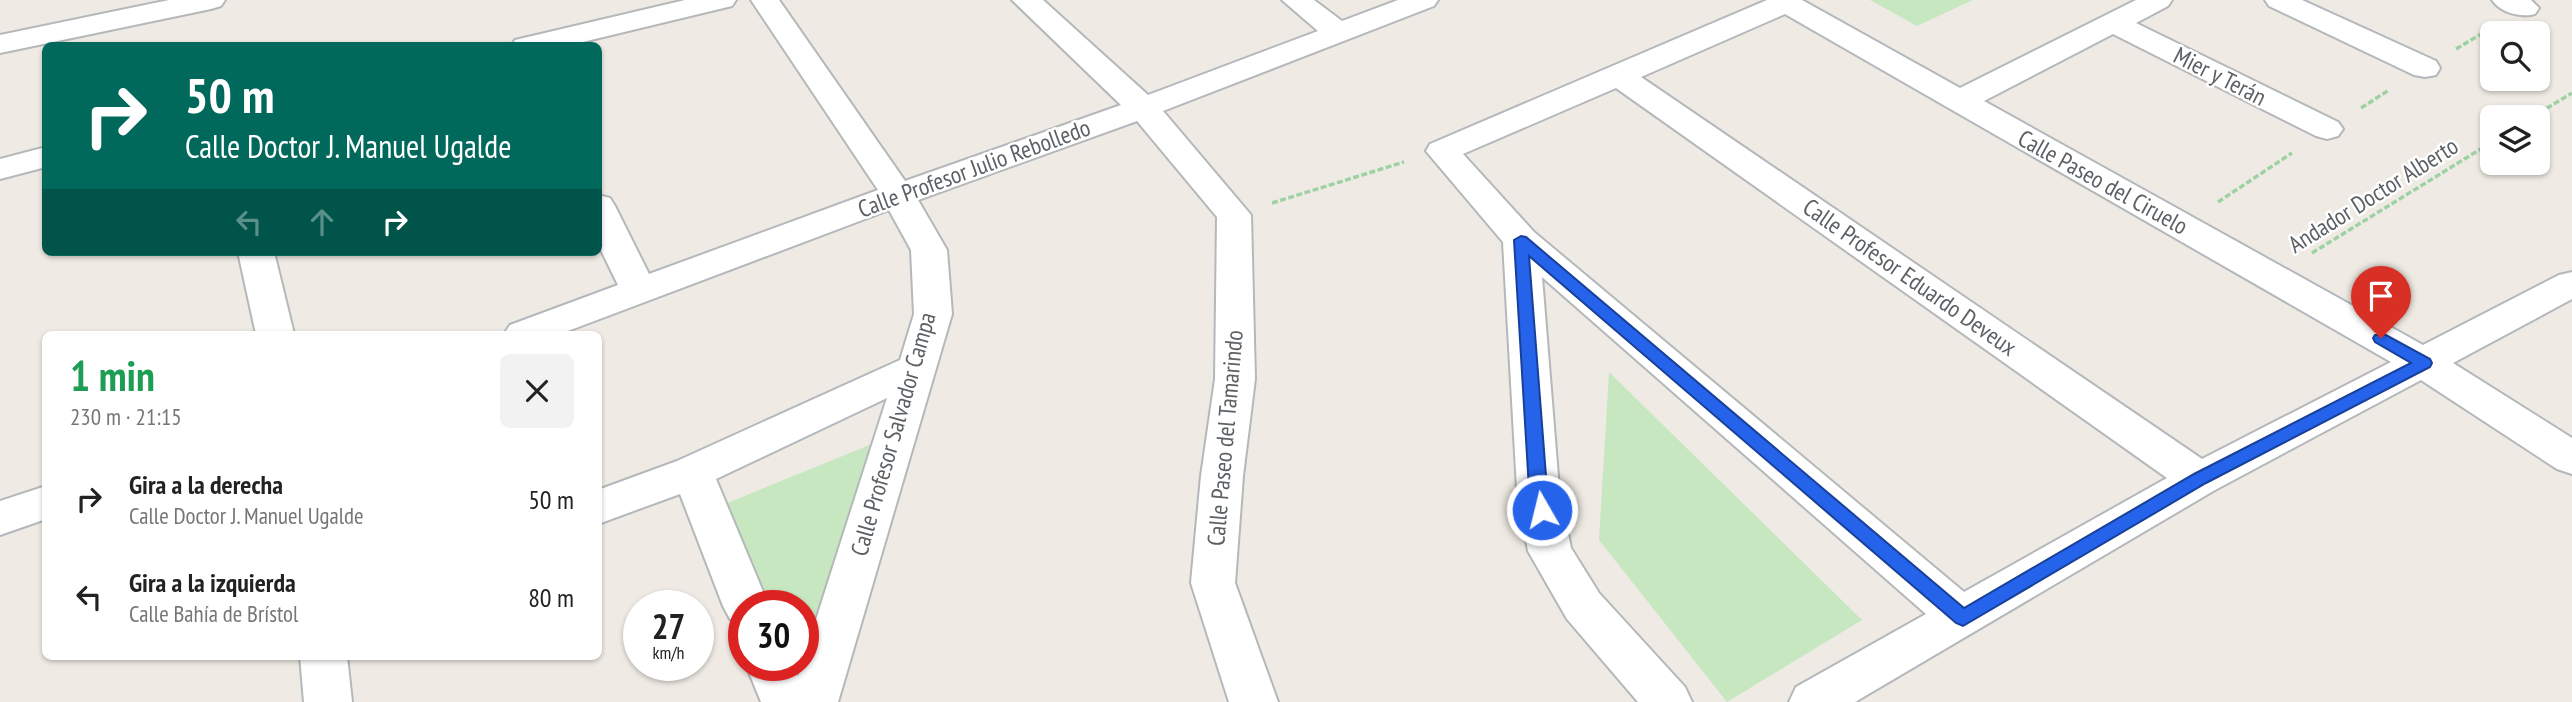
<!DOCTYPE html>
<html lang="es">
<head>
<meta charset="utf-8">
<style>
  :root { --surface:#fff; --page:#f2f2f2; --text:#222; --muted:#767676 }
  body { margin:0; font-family:"PT Sans Narrow",sans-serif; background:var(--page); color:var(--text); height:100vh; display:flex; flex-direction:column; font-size:26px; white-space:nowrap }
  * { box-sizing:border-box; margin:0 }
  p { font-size:23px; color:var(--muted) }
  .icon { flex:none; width:38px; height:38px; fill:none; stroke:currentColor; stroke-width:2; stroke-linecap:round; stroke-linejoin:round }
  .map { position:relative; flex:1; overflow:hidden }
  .side { position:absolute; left:42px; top:331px; width:560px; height:329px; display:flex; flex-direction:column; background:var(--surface); border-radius:10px; box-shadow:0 2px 5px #0004 }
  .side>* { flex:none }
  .banner { position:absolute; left:42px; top:42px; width:560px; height:214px; border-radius:10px; box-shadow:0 2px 5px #0004; background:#00695c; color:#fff; overflow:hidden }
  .buttons { position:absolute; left:2480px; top:21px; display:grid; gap:14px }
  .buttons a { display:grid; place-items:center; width:70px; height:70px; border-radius:10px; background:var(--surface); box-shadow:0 2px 5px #0004; font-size:35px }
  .speed { position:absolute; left:623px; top:590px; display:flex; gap:14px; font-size:35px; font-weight:700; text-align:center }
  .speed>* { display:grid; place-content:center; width:91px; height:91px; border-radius:50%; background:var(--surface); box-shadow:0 2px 5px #0004; line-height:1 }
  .speed small { font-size:18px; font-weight:400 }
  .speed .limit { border:10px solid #d22; background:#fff; color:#111 }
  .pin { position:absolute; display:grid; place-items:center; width:60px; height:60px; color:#fff; margin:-72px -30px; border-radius:50% 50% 50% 0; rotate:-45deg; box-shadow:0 0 7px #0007 }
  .pin .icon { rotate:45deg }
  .me { position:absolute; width:77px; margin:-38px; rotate:352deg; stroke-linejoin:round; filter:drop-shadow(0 0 5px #0008) }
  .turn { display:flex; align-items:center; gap:24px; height:147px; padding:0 28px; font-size:32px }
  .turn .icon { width:91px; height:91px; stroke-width:2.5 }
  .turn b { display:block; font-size:49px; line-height:60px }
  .lanes { display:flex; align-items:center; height:66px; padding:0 28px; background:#0003; justify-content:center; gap:35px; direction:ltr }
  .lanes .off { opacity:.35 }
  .round { display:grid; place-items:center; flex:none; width:74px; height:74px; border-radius:10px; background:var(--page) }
  .headline { display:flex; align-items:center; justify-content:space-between; height:119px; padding:0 28px }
  h1 { font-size:42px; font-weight:600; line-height:52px; color:#1e9e55 }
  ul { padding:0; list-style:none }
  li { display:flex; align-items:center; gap:21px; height:98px; padding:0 28px }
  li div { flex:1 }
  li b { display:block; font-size:26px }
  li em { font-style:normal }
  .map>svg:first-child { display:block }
  .green { fill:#c6e7c0 }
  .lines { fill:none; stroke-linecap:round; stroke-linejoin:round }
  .minor-casing { stroke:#b4b8bb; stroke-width:4 }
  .path { stroke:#9ed2a4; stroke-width:3.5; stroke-dasharray:6 2.5; stroke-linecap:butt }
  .minor { fill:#fff; fill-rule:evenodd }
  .route { fill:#2563eb; stroke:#184099; stroke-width:2 }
  .labels { text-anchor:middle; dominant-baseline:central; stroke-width:5; stroke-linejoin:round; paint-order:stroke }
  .street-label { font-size:24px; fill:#5c6165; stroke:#fff }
</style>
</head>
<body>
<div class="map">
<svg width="2572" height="702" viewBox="0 0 2572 702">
  <rect width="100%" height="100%" fill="#efebe4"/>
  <g class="green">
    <path d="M1870 0H1973L1917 26Z"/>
    <path d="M1609 372 1862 620 1727 702 1599 540Z"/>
    <path d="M872 444 804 668 803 606 771 605 720 506Z"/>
  </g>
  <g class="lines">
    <g class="minor-casing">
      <g id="minor">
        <path d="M169 0H225L221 6 211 9 0 53V35Z"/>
        <path d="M685 0H736L732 6 566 46H511L515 40Z"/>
        <path d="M751 0H779L905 181 1121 105 1012 0H1043L1148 95 1318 31 1282 0H1314L1342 21 1398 0H1438L1434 6 1163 111 1251 215 1255 379 1243 476 1235 583 1278 702H1229L1191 583 1201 476 1215 379 1217 217 1137 121 918 200 947 250 952 314 838 702H761L746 665H794L798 676 887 398 716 479 769 606H744V624L730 619 723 606 680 494 598 524V490L677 461 900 360 914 314 911 250 889 210 560 334H504L510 325 618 285 598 244V195L610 198 615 206 649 274 878 190Z"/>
        <path d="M1767 0H1802L1960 88 2136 0H2172L2168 6 2136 23 2338 122 2343 129 2338 136 2327 139 2316 136 2113 34 1984 101 2423 345 2559 275 2572 272V299L2453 363 2572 438V474L2557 469 2421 380 2215 490 1855 702H1789L1796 687 1926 614 1542 277 1559 489 1571 548 1599 593 1685 687 1692 702H1638L1567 619 1528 551 1517 489 1503 242 1426 151 1430 144ZM1785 14 2391 362 2202 459 1641 77ZM1616 88 2167 478 1964 592 1534 232 1463 154Z"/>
        <path d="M2265 0H2302L2436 61 2440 68 2436 75 2425 77 2414 75 2269 6Z"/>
        <path d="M2492 0H2531L2539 8 2535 14C2521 18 2501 13 2492 0Z"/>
        <path d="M46 147V167L0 179V159Z"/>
        <path d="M238 252H274L294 334H256Z"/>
        <path d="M46 486V519L0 535V501Z"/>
        <path d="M300 656H347L352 702H304Z"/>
      </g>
    </g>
    <g class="path">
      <path d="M2456 49 2488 30"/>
      <path d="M2361 108 2389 90"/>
      <path d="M2532 117 2572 93"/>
      <path d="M2218 202 2292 153"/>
      <path d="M1272 203 1404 162"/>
      <path d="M2312 253 2492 142"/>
    </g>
    <use href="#minor" class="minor"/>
  </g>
  <path class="route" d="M1521 236 1526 237 1964 608 2194 474 2411 363 2375 342 2373 338 2375 335H2386L2430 359 2432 363 2430 367 2206 483 1963 626 1956 623 1529 256 1547 489 1551 510 1548 515H1536L1529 489 1514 240Z"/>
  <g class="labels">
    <g class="street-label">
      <text transform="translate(2220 76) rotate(27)">Mier y Terán</text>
      <text transform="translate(974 168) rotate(-20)">Calle Profesor Julio Rebolledo</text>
      <text transform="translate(2103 182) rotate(29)">Calle Paseo del Ciruelo</text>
      <text transform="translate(2373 195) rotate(-32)">Andador Doctor Alberto</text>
      <text transform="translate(1910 277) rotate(35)">Calle Profesor Eduardo Deveux</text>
      <text transform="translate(893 434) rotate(-74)">Calle Profesor Salvador Campa</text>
      <text transform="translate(1225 438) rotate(-85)">Calle Paseo del Tamarindo</text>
    </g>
  </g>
</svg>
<div class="buttons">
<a><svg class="icon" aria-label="search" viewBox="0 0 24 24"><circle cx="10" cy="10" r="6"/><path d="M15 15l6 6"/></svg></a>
<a><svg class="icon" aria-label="layers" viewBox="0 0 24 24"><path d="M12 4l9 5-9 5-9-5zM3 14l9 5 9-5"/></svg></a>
</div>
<div class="speed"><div>27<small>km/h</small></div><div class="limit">30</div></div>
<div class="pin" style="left:2381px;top:338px;background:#d93025"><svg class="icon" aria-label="arrive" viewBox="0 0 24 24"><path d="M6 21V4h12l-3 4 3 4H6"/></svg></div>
<svg class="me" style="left:1542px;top:510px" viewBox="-20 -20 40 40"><circle r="17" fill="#2563eb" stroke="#fff" stroke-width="3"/><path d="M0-11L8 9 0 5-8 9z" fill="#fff"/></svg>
<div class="banner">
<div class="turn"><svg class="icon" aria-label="right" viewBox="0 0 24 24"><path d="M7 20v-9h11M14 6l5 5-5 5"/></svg><div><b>50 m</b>Calle Doctor J. Manuel Ugalde</div></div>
<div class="lanes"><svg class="icon off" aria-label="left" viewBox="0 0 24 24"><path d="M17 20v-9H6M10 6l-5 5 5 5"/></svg><svg class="icon off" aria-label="ahead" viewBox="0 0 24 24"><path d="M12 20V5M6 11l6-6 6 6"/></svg><svg class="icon" aria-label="right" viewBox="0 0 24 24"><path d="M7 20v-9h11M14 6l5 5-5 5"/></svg></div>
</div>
<section class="side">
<div class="headline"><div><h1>1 min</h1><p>230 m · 21:15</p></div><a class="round"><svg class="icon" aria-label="close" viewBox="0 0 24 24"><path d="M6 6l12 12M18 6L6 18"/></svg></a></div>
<ul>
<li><svg class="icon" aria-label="right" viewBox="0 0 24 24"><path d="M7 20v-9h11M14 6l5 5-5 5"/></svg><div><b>Gira a la derecha</b><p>Calle Doctor J. Manuel Ugalde</p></div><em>50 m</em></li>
<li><svg class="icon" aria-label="left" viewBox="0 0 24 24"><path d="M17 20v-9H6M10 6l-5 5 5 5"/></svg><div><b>Gira a la izquierda</b><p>Calle Bahía de Brístol</p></div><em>80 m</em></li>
</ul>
</section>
</div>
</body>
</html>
